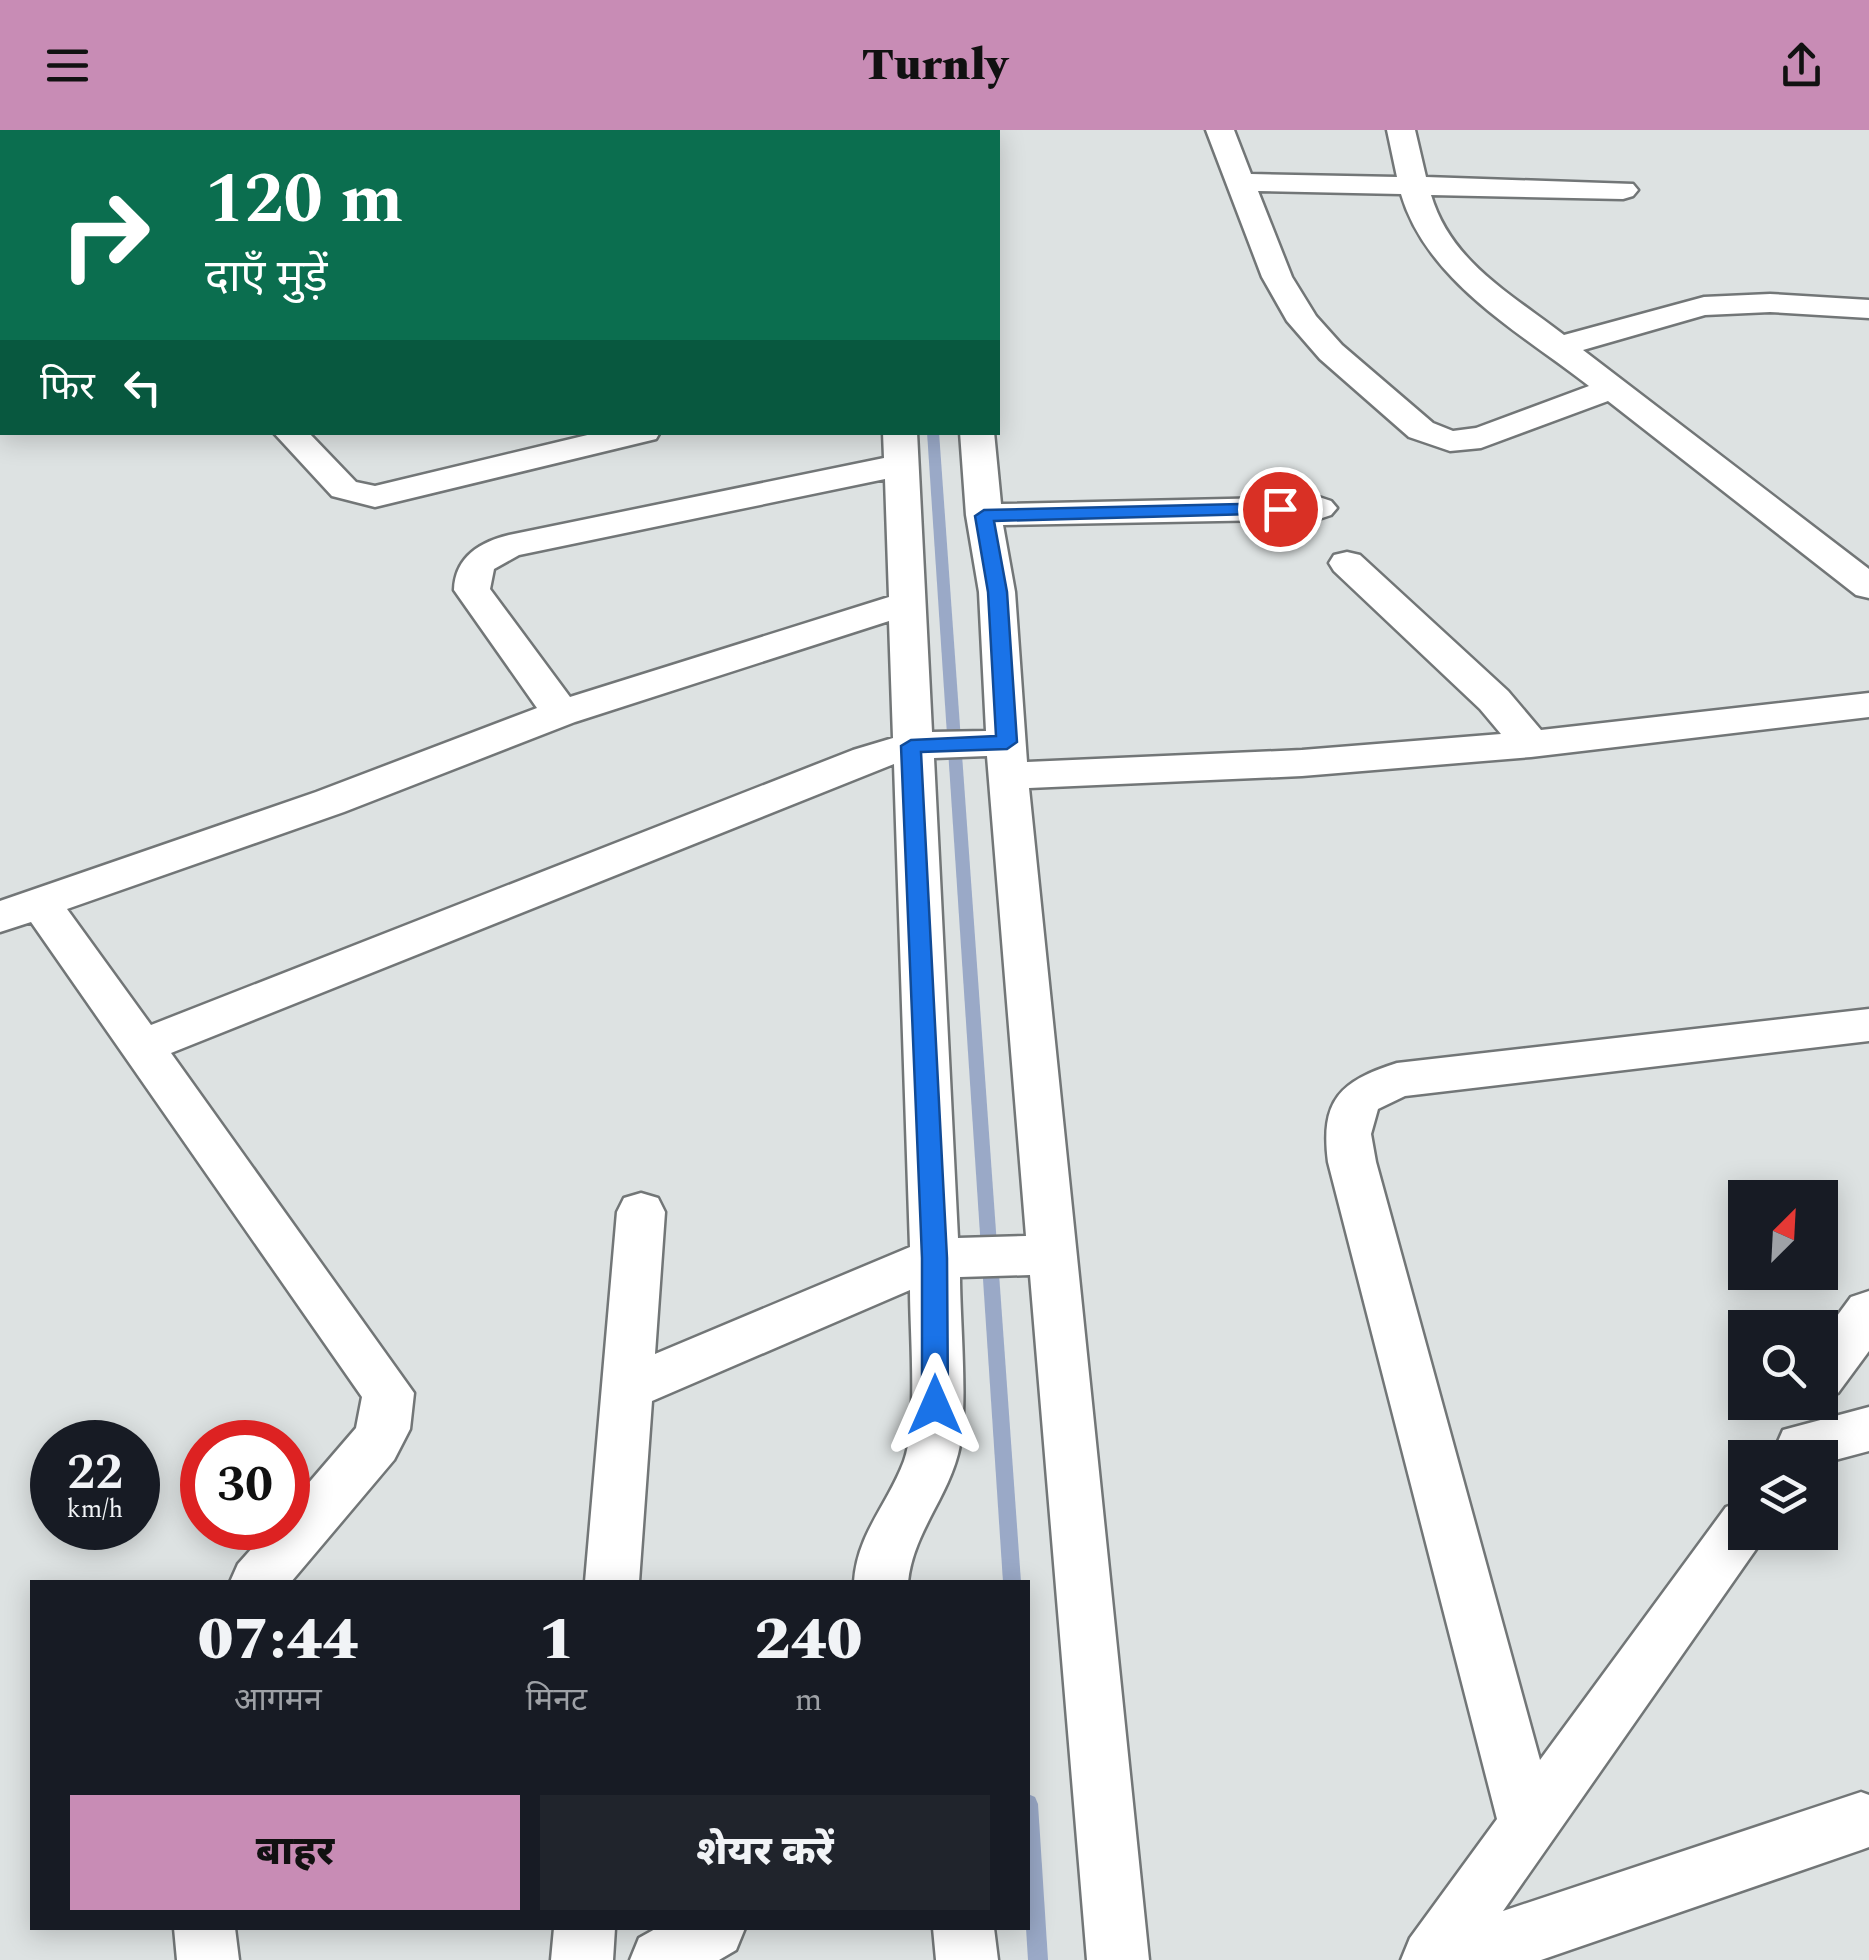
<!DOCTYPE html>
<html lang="hi">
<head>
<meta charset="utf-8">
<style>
  :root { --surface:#171b24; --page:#20242c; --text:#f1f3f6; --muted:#9ea1a6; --accent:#c88cb5 }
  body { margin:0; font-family:Spectral,"Noto Sans Devanagari",serif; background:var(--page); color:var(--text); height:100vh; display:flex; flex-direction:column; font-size:38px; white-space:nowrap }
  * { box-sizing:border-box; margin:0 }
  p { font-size:32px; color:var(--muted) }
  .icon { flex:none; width:55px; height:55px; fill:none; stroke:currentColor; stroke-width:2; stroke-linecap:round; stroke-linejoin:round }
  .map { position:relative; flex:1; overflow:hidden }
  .drawer { position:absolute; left:30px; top:1450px; width:1000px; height:350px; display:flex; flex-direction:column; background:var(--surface); border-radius:0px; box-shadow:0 5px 25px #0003 }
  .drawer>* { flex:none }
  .guide { position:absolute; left:0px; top:0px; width:1000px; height:305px; box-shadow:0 5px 25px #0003; background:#0b6e4f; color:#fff; overflow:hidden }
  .needle { width:65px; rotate:24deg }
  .controls { position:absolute; left:1728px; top:1050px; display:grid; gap:20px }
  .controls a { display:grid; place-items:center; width:110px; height:110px; border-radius:0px; background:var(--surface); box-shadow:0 5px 25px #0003; font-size:50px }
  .speed { position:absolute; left:30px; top:1290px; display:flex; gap:20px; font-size:50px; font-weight:700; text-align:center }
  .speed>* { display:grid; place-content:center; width:130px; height:130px; border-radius:50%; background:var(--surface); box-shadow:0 5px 25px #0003; line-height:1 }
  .speed small { font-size:25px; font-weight:400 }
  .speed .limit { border:15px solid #d22; background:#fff; color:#111 }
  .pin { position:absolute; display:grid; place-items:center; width:85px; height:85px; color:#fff; margin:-42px; border:5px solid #fff; border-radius:50%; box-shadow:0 2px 10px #0007 }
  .me { position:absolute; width:110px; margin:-55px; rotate:0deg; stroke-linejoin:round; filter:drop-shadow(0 0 8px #0008) }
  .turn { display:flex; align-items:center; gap:35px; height:210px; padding:0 40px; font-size:45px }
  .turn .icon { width:130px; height:130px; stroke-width:2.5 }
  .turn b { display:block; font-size:70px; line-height:85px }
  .then { display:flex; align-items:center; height:95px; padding:0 40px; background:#0003; gap:20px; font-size:38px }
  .eta { display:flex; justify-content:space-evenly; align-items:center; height:170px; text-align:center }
  .eta b { font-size:60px; font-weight:800; line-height:70px }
  .primary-button { display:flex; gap:20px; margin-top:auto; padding:20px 40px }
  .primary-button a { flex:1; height:115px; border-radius:0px; background:var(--accent); color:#111; font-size:40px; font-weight:800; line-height:115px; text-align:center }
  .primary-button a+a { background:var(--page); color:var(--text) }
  header { display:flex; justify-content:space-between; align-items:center; height:130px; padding:0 40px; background:var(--accent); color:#111; font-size:45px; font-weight:800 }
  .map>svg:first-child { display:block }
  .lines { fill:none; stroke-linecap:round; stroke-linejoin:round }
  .stream { fill:#9aa9c7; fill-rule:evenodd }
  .minor-casing { stroke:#727677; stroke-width:5 }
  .minor { fill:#fff; fill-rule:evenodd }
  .route { fill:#1a73e8; stroke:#114b97; stroke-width:2.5 }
</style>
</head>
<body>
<header><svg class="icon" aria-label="menu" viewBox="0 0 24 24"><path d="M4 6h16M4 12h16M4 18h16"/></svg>Turnly<svg class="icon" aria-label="share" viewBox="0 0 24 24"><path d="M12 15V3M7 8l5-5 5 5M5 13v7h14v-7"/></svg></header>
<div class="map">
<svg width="1869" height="1830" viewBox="0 0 1869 1830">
  <rect width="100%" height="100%" fill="#dde2e2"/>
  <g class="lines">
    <g class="stream">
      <path d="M908 0H918V2H909Z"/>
      <path d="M927 302H939L1021 1452H1003Z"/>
      <path d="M1028 1664 1035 1667 1038 1674 1048 1830H1028L1026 1798Z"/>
    </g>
    <g class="minor-casing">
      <g id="minor">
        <rect x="865" y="0" width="28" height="2"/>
        <rect x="936" y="0" width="28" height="2"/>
        <path d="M1206 0H1234L1251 44 1397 47 1387 0H1415L1426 47 1633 54 1638 60 1633 66 1623 69 1431 65C1451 132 1511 164 1564 205L1704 167 1770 164 1869 170V188L1770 182 1705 185 1583 220 1869 439V468L1856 465 1608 271 1481 318 1450 321 1409 307 1320 229 1287 191 1262 147ZM1258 61 1401 64C1427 152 1521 203 1589 256L1476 298 1453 301 1433 293 1342 215 1316 186 1292 147Z"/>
        <path d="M2 60V78L0 79V61Z"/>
        <path d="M273 302H308L356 352 375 356 600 302H660L656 309 375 377 332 366Z"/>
        <path d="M883 302H917L932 602 986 601 979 462 966 385 960 302H994L1001 374 1319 367 1331 371 1337 378 1331 385 1319 389 1003 395 1015 462 1027 632 1302 620 1501 604 1480 579 1334 441 1329 433 1334 425 1347 422 1360 425 1508 561 1541 600 1869 563V587L1531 627 1302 646 1029 658 1149 1830H1087L1030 1145 960 1147C960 1193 969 1283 958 1324 946 1370 913 1404 908 1452H854C857 1404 888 1374 904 1331 918 1292 910 1205 910 1160L652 1271 639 1452H585L617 1082 624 1068 641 1063 658 1068 665 1082 655 1224 910 1117 894 634 171 923 414 1263 410 1299 394 1330 291 1452H230L238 1434 270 1398H288V1377L356 1298 362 1267 31 792 0 802V771L316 662 537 578 454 460C455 427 480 412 509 405L884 328ZM885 349 889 467 570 567 490 459 494 439 519 425ZM889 491 893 608 853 620 151 895 67 779 344 682 575 592ZM987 626 1026 1106 958 1108 934 628Z"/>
        <path d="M1869 879V911L1405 966 1378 979 1371 1004 1376 1032 1540 1630 1726 1377 1745 1370V1402H1768L1503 1781 1861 1662 1869 1665V1717L1861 1720 1541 1830H1401L1410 1808 1497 1689 1328 1032C1320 970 1340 951 1397 933Z"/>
        <path d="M1869 1161V1221L1838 1263 1820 1270V1209L1851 1167Z"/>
        <path d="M1869 1277V1321L1820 1334V1328H1781L1776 1316 1783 1300Z"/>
        <path d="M174 1798H235L239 1830H177Z"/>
        <path d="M554 1798H615L613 1830H551Z"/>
        <path d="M657 1798H745L736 1820 719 1830H630L639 1808Z"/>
        <path d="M933 1798H994L998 1830H936Z"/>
      </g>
    </g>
    <use href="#minor" class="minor"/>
  </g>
  <path class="route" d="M1280 373 1287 375V383L994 391 1007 462 1017 612 1007 619 921 622 947 1128 948 1275 944 1283 935 1286 926 1283 922 1275V1128L901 616 911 610 996 606 988 462 975 386 984 380Z"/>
</svg>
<div class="controls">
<a><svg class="needle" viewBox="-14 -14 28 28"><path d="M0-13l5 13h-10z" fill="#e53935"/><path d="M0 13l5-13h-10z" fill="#9ea1a6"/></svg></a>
<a><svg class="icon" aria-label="search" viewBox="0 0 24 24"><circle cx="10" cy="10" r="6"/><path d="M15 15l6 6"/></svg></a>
<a><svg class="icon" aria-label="layers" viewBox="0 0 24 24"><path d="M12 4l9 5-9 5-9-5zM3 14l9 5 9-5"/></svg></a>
</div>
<div class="speed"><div>22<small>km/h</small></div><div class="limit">30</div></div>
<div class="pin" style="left:1280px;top:379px;background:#d93025"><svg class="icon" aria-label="arrive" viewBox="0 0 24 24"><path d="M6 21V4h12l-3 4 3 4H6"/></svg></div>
<svg class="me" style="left:935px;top:1275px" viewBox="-20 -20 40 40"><path d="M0-17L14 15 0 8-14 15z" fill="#1a73e8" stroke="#fff" stroke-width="4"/></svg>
<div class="guide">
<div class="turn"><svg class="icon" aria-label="right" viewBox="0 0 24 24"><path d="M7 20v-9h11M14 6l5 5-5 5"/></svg><div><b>120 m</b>दाएँ मुड़ें</div></div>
<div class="then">फिर<svg class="icon" aria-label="left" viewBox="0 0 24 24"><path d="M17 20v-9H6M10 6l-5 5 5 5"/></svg></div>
</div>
<section class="drawer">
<div class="eta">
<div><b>07:44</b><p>आगमन</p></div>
<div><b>1</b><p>मिनट</p></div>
<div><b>240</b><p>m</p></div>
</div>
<div class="primary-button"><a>बाहर</a><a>शेयर करें</a></div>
</section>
</div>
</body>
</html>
